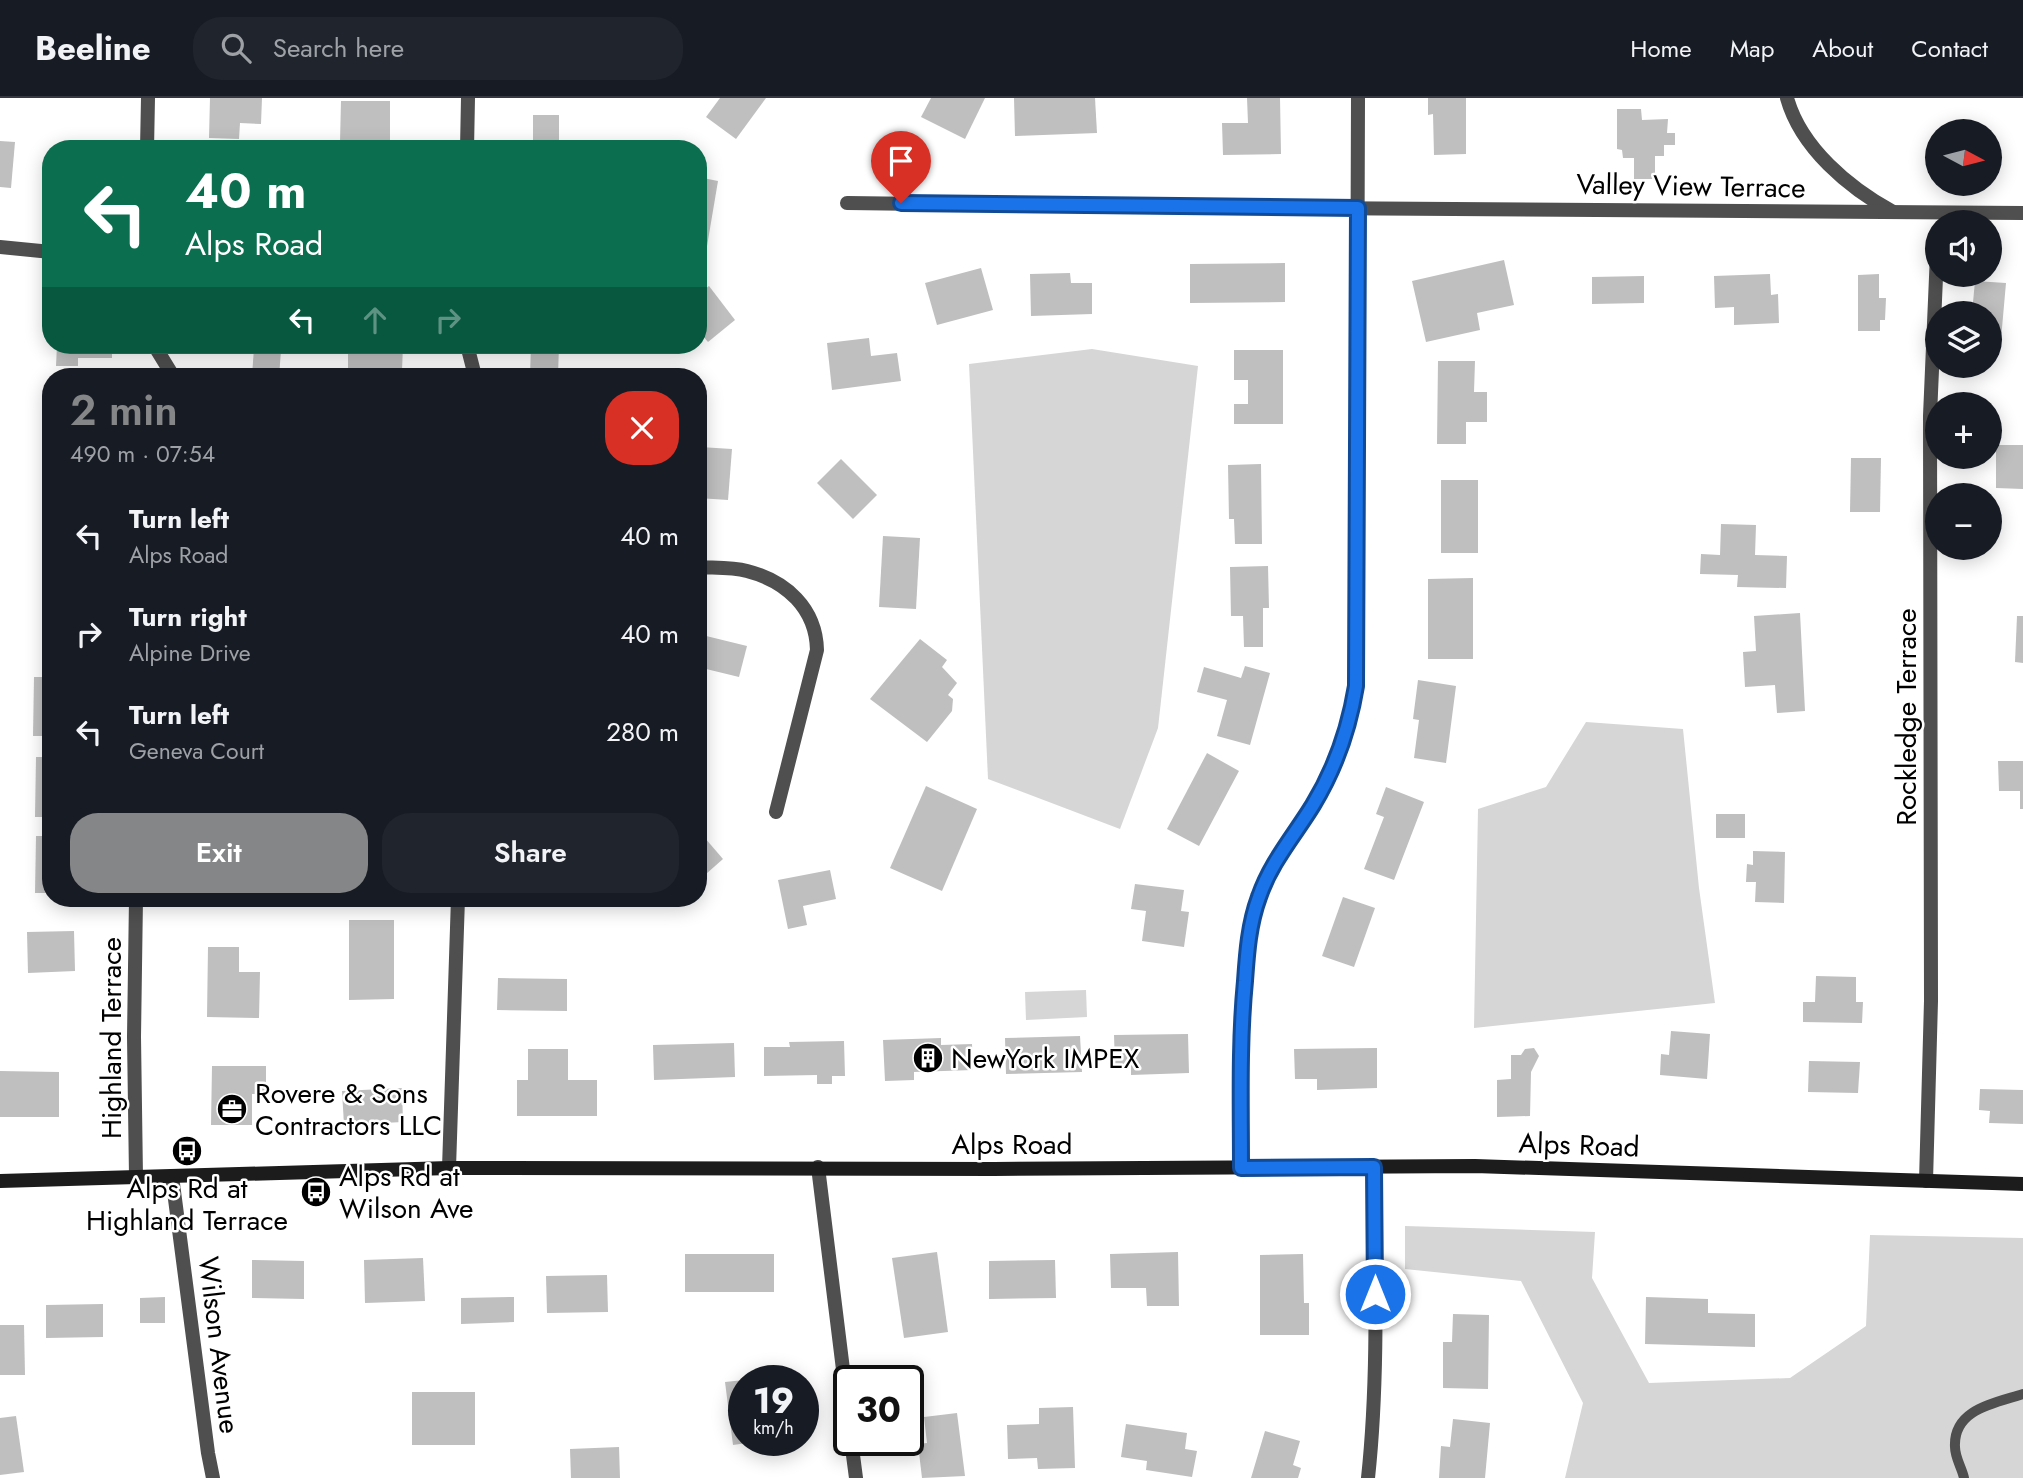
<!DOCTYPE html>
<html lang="en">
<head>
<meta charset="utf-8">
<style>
  :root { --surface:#171b24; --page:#20242c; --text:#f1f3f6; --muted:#9ea1a6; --line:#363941; --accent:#858687 }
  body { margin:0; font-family:Jost,sans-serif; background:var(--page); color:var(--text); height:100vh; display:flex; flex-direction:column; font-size:26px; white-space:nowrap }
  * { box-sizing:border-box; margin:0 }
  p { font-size:23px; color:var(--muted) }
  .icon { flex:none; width:38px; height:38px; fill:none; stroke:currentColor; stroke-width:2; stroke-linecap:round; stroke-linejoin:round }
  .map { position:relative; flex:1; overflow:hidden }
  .sheet { position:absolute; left:42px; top:270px; width:665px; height:539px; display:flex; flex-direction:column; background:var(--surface); border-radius:28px; box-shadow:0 4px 18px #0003 }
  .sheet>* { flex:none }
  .banner { position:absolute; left:42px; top:42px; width:665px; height:214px; border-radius:28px; box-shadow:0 4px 18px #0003; background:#0b6e4f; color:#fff; overflow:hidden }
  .needle { width:46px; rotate:97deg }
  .controls { position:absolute; left:1925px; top:21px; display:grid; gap:14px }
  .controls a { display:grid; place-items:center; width:77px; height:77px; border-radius:50%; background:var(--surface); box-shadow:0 4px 18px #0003; font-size:35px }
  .speed { position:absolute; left:728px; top:1267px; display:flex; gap:14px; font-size:35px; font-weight:700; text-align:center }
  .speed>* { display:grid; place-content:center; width:91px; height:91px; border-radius:50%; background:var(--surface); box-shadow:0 4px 18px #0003; line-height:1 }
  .speed small { font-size:18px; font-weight:400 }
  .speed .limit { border:4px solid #111; border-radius:10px; background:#fff; color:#111 }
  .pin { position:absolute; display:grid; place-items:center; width:60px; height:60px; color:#fff; margin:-72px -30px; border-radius:50% 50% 50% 0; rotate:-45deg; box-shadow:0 0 7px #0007 }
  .pin .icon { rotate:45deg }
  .me { position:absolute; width:77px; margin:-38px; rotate:0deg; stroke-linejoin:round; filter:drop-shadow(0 0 5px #0008) }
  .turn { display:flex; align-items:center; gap:24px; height:147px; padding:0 28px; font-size:32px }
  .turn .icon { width:91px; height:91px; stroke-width:2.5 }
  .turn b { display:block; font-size:49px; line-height:60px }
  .lanes { display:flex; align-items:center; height:66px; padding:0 28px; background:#0003; justify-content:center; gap:35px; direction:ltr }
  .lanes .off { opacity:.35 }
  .round { display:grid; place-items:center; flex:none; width:74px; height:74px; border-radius:28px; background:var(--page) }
  .overview { display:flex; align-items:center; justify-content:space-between; height:119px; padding:0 28px }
  h1 { font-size:42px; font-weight:600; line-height:52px; color:var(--accent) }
  .button { display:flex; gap:14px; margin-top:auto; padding:14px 28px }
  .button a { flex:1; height:80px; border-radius:28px; background:var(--accent); color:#fff; font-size:28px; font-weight:600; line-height:80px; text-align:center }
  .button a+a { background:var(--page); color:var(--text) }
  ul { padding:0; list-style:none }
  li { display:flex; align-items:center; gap:21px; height:98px; padding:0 28px }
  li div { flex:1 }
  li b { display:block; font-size:26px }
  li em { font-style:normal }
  header { display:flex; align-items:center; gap:42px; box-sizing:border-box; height:98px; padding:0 35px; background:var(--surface); border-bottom:2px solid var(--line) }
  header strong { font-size:33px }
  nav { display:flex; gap:38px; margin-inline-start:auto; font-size:24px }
  .search { width:490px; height:63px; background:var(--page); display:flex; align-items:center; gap:18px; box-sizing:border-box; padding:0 24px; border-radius:28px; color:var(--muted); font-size:26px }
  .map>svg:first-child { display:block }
  .green { fill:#d6d6d6 }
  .building { fill:#bfbfbf }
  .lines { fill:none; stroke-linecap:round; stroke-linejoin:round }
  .service { stroke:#4f4f4f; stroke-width:10 }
  .minor { stroke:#4f4f4f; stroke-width:14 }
  .secondary { stroke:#1c1c1c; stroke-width:14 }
  .route-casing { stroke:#114b97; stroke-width:18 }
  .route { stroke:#1a73e8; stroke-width:12 }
  .labels { text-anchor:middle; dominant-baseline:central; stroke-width:5; stroke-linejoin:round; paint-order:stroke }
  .street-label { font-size:28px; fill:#000; stroke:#fff }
  .poi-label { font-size:28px; fill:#000; stroke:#fff; text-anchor:start }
</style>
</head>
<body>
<header>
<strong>Beeline</strong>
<div class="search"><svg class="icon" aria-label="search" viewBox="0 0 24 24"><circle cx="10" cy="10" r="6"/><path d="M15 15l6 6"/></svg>Search here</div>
<nav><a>Home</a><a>Map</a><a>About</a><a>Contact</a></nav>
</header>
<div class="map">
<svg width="2023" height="1380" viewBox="0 0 2023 1380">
  <rect width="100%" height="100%" fill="#fff"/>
  <g class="green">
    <path d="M1092 251 1198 268 1158 630 1120 731 988 681 969 266Z"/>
    <path d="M1586 624 1683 631 1699 790 1715 905 1474 930 1478 711 1546 689Z"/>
    <path d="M1086 892 1087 919 1026 922 1025 894Z"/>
    <path d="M1405 1128 1595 1134 1592 1180 1649 1285 1790 1280 1866 1228 1870 1137 2023 1140V1380H1565L1583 1305 1521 1183 1405 1171Z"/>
  </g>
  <g class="building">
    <path d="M210 0H262L261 26 240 25 239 41 209 40Z"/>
    <path d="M720 0H766L736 41 706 19Z"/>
    <path d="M931 0H985L965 41 921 19Z"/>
    <path d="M1014 0H1095L1097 35 1015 38Z"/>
    <path d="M1247 0H1280L1281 56 1223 57 1222 25H1248Z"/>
    <path d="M1428 0H1466V56L1434 57 1433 16 1428 17Z"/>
    <path d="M341 3H390V44H340Z"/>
    <path d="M1617 11H1641L1642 22 1668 21 1667 35H1675V47H1664V58H1655V81H1634V60H1623L1622 52 1617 51Z"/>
    <rect x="533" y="17" width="26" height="34"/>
    <path d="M0 43 15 44 11 90 0 89Z"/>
    <path d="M698 79 718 83 705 160 698 159Z"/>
    <path d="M1504 162 1514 207 1477 215 1480 232 1426 244 1412 183Z"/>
    <path d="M1285 165V204L1190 205V166Z"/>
    <path d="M981 170 993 212 937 227 925 185Z"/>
    <path d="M1070 175 1071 185H1092V216L1031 218 1030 176Z"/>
    <path d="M1770 176 1771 197 1778 196 1779 225 1734 227V209L1715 210 1714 178Z"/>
    <path d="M1879 176V200H1886L1885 222H1880V233H1858V177Z"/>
    <path d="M1644 178V205L1592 206V179Z"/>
    <path d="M1975 183 2006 185 2001 241 1990 240V215H1972Z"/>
    <path d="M709 188 735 222 708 244 698 232V197Z"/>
    <path d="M869 240 871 258 897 255 901 283 832 292 827 245Z"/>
    <path d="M57 247H112V260H78V268H56Z"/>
    <path d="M348 247H403L402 273 348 271Z"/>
    <path d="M531 247H559L558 278H530Z"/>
    <path d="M254 250 281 253 279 278H252Z"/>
    <path d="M1234 252H1283V326H1234V306H1248V282H1234Z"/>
    <path d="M1438 263H1475L1474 294H1487V324H1466V346H1437Z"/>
    <path d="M1996 347H2023V391L1996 390Z"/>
    <path d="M700 349 732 351 728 402 698 400Z"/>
    <path d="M1851 360H1881L1880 414H1850Z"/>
    <path d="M841 361 877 397 853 421 817 385Z"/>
    <path d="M1261 366 1262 446H1235L1234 421H1229L1228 367Z"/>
    <rect x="1441" y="382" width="37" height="73"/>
    <path d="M1721 426 1756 427 1755 457 1787 458 1786 490 1737 489 1738 477 1700 476 1701 456 1720 457Z"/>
    <path d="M883 438 920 440 916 511 879 509Z"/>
    <path d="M1268 468 1269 510H1263V549H1244L1243 518H1231L1230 469Z"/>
    <path d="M1473 480V561H1428V481Z"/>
    <path d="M49 511H51V558L45 557Z"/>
    <path d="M1800 515 1805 613 1777 615 1775 587 1745 589 1743 554 1756 553 1754 518Z"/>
    <path d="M2017 518H2023V565L2015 564Z"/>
    <path d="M698 536 747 548 739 579 698 569Z"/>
    <path d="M920 541 947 562 942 569 957 585 948 597 953 601 952 613 927 644 870 601Z"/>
    <path d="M1245 568 1270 575 1250 647 1217 638 1227 602 1197 594 1204 569 1241 580Z"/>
    <path d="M34 579H51V638H33Z"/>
    <path d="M1418 582 1456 588 1446 665 1414 660 1419 622 1413 621Z"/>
    <path d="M1207 655 1239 673 1199 748 1167 731Z"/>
    <path d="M36 659H51V719H35Z"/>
    <path d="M1998 663H2023V711H2020V693H1999Z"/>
    <path d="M926 688 977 711 942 793 890 770Z"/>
    <path d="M1386 689 1424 704 1394 782 1364 771 1384 719 1376 716Z"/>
    <rect x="1716" y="716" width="29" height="24"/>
    <path d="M698 732 723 761 698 783Z"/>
    <path d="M36 738H51V795H35Z"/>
    <path d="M1753 753 1785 754 1784 805 1755 804 1756 784H1746L1747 766 1753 767Z"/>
    <path d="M830 772 836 801 803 808 807 827 788 831 778 782Z"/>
    <path d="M1135 786 1184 792 1181 813 1189 814 1184 849 1142 843 1146 813 1131 811Z"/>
    <path d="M1343 799 1375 810 1354 869 1322 858Z"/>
    <path d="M349 822H394V901L349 902Z"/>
    <path d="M74 833 75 873 28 875 27 834Z"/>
    <path d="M208 849H239V874H260L259 920 207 919Z"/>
    <path d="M1816 878 1856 879V904H1863L1862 925 1803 924V904H1815Z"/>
    <path d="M498 880 567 881V913L497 912Z"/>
    <path d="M1671 933 1710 936 1707 981 1660 977 1661 956 1669 957Z"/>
    <path d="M1188 936 1189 975 1131 977V966L1115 967 1114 937Z"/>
    <path d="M1080 938 1082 974 1006 976 1005 940Z"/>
    <path d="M941 940V947L972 946 973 972 914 974V982L885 983 883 942Z"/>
    <path d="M844 943 845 978H832V986H817V977L764 978V949H790L789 944Z"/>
    <path d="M734 945 735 979 654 982 653 947Z"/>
    <path d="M1377 950V990L1317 992V981H1295L1294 951Z"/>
    <path d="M1534 950 1539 958 1531 974 1530 1018 1497 1019V982L1511 981V957H1521L1525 951Z"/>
    <path d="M528 951H568V982H597V1018H517V982H528Z"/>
    <path d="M1809 963 1860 964 1858 995 1808 994Z"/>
    <path d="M212 968H266V996H252V1027H211Z"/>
    <path d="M0 973 59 974V1019H0Z"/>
    <path d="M402 990 403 1024 344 1027 342 993Z"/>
    <path d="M1980 991 2023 992V1026L1989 1025 1990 1013 1979 1012Z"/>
    <path d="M937 1154 948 1234 904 1240 892 1160Z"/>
    <path d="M1178 1154 1179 1208H1147L1146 1190H1111L1110 1156Z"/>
    <rect x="685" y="1156" width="89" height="38"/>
    <path d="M1303 1156 1304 1205H1309V1237H1260V1157Z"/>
    <path d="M423 1160 425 1203 365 1205 364 1162Z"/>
    <path d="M252 1162 304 1163V1201L252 1200Z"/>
    <path d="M1055 1162 1056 1200 989 1201V1163Z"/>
    <path d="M607 1177 608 1214 547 1215 546 1178Z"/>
    <path d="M165 1199V1225H140V1200Z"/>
    <path d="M514 1199V1224L461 1226V1200Z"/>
    <path d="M1646 1199 1708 1201V1215L1755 1216V1249L1645 1246Z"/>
    <path d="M103 1206V1239L46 1240V1207Z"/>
    <path d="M1453 1216 1489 1217 1488 1291 1443 1290V1244H1452Z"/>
    <path d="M0 1227H24L25 1277H0Z"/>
    <path d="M771 1278 772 1283H747V1281Z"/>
    <path d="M744 1282V1342L754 1344 733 1347 725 1284Z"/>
    <rect x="412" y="1294" width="63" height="53"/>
    <path d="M1073 1309 1075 1370 1038 1371 1037 1360 1008 1361 1007 1327 1039 1326V1310Z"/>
    <path d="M957 1315 965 1378 922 1380 918 1346 927 1345 924 1319Z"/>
    <path d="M16 1318 24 1374 0 1377V1320Z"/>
    <path d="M1453 1321 1490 1325 1485 1380H1439L1441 1348 1450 1349Z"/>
    <path d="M1126 1326 1187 1335 1185 1351 1197 1353 1192 1379 1146 1372 1147 1363 1121 1359Z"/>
    <path d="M1265 1333 1300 1343 1293 1367 1301 1370 1298 1380H1251Z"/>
    <path d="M619 1349 620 1380H571L570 1351Z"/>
  </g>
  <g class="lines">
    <path class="service" d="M1964 1380C1962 1370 1955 1360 1955 1349 1953 1311 1995 1305 2023 1296"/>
    <g class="minor">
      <path d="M1787 0C1801 50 1849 90 1893 114"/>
      <path d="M147 51 148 0"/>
      <path d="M467 51 468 0"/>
      <path d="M847 105 1147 109 2023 115"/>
      <path d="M0 149 51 154"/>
      <path d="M154 247 173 278"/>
      <path d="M467 247 475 278"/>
      <path d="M698 469C714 470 732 469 747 473 786 483 816 510 817 552L776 714"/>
      <path d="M136 800 134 939 136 1079"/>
      <path d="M818 1069 849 1320"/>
      <path d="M449 1070 458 800"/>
      <path d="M1241 1070C1241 1007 1240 945 1245 883 1247 854 1249 826 1259 799 1271 764 1294 738 1313 707 1336 669 1349 631 1356 588L1358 0"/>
      <path d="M172 1078 208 1355 213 1380"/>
      <path d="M1926 1083 1931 903 1930 318 1937 156"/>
      <path d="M851 1342 856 1380"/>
      <path d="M1368 1380C1379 1277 1375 1172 1374 1069"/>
    </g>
    <path class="secondary" d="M0 1083 449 1070 994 1071 1475 1068 2023 1086"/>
  </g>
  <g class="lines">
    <g class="route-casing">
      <path id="route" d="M901 105 1358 110 1356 588C1349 631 1336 669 1313 707 1294 738 1271 764 1259 799 1249 826 1247 854 1245 883 1239 945 1241 1007 1241 1070L1374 1069 1375 1196"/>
    </g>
    <use href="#route" class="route"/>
  </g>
  <defs>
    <g id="building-disc" transform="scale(1.575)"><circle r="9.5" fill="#000" stroke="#fff"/><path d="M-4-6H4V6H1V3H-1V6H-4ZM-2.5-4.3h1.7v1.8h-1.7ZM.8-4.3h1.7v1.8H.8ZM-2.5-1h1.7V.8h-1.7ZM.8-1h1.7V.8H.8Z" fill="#fff"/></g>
    <g id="office-disc" transform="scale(1.575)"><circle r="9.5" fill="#000" stroke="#fff"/><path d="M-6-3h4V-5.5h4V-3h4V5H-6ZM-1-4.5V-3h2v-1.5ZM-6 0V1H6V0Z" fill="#fff"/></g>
    <g id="bus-disc" transform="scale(1.575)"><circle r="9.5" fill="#000" stroke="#fff"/><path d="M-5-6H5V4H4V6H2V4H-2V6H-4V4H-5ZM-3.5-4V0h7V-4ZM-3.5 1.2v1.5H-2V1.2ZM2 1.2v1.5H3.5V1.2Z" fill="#fff"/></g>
  </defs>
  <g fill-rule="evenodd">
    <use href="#building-disc" x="928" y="960"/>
    <use href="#office-disc" x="232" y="1011"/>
    <use href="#bus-disc" x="187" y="1053"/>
    <use href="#bus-disc" x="316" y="1094"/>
  </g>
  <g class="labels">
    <g class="street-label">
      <text transform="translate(1691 88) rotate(1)">Valley View Terrace</text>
      <text transform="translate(1906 619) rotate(-90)">Rockledge Terrace</text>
      <text transform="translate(111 940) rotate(-90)">Highland Terrace</text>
      <text x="1012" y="1046">Alps Road</text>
      <text transform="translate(1579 1047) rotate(2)">Alps Road</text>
      <text transform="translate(219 1247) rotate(83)">Wilson Avenue</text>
    </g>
    <g class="poi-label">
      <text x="951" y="960">NewYork IMPEX</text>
      <text x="255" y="995">Rovere &amp; Sons<tspan x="255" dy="32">Contractors LLC</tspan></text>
      <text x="339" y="1078">Alps Rd at<tspan x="339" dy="32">Wilson Ave</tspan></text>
      <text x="187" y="1090" text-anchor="middle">Alps Rd at<tspan x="187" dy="32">Highland Terrace</tspan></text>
    </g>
  </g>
</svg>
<div class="controls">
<a><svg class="needle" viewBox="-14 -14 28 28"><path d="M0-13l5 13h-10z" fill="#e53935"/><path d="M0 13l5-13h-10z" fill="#9ea1a6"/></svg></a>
<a><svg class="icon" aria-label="sound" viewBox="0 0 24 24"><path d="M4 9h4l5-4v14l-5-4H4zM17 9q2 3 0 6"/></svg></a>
<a><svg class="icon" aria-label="layers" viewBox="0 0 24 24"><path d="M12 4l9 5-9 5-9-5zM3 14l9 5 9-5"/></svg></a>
<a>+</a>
<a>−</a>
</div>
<div class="speed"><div>19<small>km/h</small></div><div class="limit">30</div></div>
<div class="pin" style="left:901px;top:105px;background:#d93025"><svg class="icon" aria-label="arrive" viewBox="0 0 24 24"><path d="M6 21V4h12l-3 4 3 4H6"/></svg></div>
<svg class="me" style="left:1375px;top:1196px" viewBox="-20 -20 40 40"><circle r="17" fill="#1a73e8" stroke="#fff" stroke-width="3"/><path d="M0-11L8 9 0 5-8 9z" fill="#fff"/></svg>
<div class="banner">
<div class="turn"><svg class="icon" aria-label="left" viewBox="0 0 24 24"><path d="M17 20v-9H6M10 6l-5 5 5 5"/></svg><div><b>40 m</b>Alps Road</div></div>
<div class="lanes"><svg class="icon" aria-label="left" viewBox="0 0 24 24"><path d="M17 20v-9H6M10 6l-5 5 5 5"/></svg><svg class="icon off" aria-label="ahead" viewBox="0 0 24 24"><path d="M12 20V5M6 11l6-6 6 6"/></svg><svg class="icon off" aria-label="right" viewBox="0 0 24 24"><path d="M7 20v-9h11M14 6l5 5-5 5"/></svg></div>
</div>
<section class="sheet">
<div class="overview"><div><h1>2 min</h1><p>490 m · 07:54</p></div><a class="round" style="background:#d93025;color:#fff"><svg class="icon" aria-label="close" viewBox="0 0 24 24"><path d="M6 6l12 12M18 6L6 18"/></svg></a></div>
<ul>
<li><svg class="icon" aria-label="left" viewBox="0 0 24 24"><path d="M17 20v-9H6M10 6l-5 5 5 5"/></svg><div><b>Turn left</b><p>Alps Road</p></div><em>40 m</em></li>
<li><svg class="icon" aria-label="right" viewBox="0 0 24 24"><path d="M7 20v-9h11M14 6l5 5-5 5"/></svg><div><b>Turn right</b><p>Alpine Drive</p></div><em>40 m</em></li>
<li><svg class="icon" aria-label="left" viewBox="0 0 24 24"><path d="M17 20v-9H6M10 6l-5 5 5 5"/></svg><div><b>Turn left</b><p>Geneva Court</p></div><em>280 m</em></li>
</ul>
<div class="button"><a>Exit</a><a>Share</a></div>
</section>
</div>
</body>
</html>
